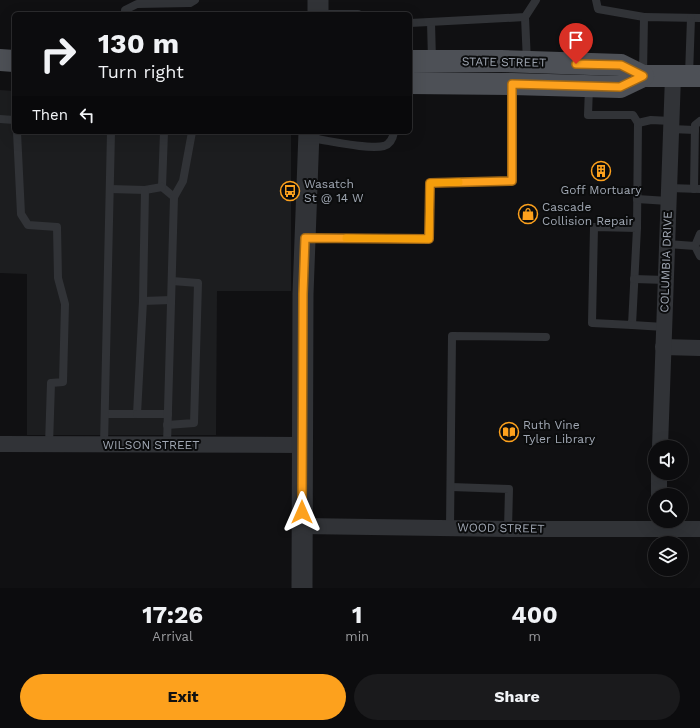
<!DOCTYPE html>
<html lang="en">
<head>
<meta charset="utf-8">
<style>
  :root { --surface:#0c0c0e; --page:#1a1a1c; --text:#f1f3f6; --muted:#9a9b9e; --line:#2c2c2e; --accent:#fda11d }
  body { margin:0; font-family:"Work Sans",sans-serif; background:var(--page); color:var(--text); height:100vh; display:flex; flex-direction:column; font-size:15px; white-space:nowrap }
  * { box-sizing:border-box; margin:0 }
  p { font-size:13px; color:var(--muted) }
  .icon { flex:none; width:22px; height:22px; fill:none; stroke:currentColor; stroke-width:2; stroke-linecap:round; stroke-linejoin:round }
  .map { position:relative; height:588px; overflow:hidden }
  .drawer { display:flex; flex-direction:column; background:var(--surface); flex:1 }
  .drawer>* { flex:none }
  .guide { position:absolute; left:12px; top:12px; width:400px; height:122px; border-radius:6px; box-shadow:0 4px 16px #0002,0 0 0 1px var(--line); background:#0c0c0e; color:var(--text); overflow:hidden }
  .controls { position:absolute; left:648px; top:440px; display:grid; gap:8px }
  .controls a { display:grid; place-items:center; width:40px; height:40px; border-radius:50%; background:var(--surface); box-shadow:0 4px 16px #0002,0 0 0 1px var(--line); font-size:20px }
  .pin { position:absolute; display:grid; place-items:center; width:34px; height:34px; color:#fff; margin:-41px -17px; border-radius:50% 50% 50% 0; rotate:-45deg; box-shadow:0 0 4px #0007 }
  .pin .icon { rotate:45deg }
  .me { position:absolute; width:44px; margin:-22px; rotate:0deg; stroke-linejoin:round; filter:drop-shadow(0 0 3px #0008) }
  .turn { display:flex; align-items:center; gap:14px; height:84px; padding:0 20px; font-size:18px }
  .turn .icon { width:52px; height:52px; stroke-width:2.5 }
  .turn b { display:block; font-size:28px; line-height:34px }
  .then { display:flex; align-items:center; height:38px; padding:0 20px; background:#0003; gap:8px; font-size:15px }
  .eta { display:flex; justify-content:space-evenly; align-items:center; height:68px; text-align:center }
  .eta b { font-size:24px; font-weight:700; line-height:28px }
  .cta { display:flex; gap:8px; margin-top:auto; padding:8px 20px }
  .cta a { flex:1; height:46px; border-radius:24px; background:var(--accent); color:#111; font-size:16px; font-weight:700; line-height:46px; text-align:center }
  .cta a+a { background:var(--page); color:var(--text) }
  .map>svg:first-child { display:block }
  .built { fill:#1c1d1f }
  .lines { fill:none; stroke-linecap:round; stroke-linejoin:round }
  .service { stroke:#313337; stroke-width:8 }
  .minor { stroke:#313337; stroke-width:16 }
  .tertiary { stroke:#313337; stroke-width:21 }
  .primary { stroke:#4d5056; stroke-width:22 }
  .route-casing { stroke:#a46913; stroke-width:10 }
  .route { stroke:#fda11d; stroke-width:7 }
  .slow { stroke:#f59e0b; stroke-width:7 }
  .labels { text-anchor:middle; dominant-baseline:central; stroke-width:4; stroke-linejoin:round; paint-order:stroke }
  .street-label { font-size:12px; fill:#a1a8b4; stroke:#0b0c0d }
  .poi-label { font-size:12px; fill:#a1a8b4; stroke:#0b0c0d; text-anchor:start }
</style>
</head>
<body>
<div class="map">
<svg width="700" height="588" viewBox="0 0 700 588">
  <rect width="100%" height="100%" fill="#101012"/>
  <path class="built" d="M0 90 14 91V132H291V291H217L216 435H27V274L0 273Z"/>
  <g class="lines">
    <g class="service">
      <path d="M596 0 598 9 644 17"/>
      <path d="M125 14V10L137 4 190 3 195 0"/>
      <path d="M322 14H358"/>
      <path d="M525 17 527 62"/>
      <path d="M431 22 432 60"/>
      <path d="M410 23 525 17 536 0"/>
      <path d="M643 74 644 17 700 18"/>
      <path d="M689 75 691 18"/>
      <path d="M589 87 588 115H633L638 123 637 228 632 325 592 323 594 227 637 228"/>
      <path d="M0 119 14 120"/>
      <path d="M638 123 651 120 671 121"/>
      <path d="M671 129 695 130"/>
      <path d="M17 132 21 214 28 225 57 227 58 278 65 304 63 382 51 383 49 445"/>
      <path d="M310 138C327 140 368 150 384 146 390 144 393 138 394 132"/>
      <path d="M162 187 164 132"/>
      <path d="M162 187 174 197"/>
      <path d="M669 188 700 189"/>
      <path d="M110 189 145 190 162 187"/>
      <path d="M694 189 695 125 700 121"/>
      <path d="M637 199 668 201"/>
      <path d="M700 234 695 246 700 256"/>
      <path d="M305 238 429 239 430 183 512 181V85"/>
      <path d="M667 244 695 246"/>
      <path d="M634 279 666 280"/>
      <path d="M143 301 171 300"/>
      <path d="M632 325 664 327"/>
      <path d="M105 414H137L143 301 145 190"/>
      <path d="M137 414H168"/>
      <path d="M167 425 194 423 198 283 172 281"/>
      <path d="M104 445 111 132"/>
      <path d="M167 445 174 197 183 181 192 132"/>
      <path d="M451 487 509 489 508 529"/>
      <path d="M450 528 452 336 546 337"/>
    </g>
    <g class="minor">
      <path d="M663 347 700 348"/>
      <path d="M0 444 302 445"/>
      <path d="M660 447 673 76"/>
      <path d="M659 495V473"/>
      <path d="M302 526 508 529H700"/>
    </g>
    <g class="tertiary">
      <path d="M318 0V14"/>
      <path d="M302 588 303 294 309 132"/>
    </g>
    <g class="primary">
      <path d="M0 60 14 61"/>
      <path d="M410 61H501L621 65 643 76H700"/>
      <path d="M410 83 512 84 620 87 643 76"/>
    </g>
  </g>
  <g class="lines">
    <g class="route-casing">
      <path id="route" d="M302 512 303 294 305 238 429 239 430 183 512 181V84L620 87 643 76 621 65 576 64"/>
    </g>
    <use href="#route" class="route"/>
    <path class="slow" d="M346 238 429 239 430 183 459 182"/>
  </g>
  <defs>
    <g id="building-ring" transform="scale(1)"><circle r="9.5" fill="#0b0c0d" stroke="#fda11d" stroke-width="1.5"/><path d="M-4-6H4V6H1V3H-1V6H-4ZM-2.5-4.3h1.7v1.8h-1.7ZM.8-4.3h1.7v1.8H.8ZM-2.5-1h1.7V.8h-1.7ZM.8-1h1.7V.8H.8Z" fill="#fda11d"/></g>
    <g id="bus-ring" transform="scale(1)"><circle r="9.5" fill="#0b0c0d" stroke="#fda11d" stroke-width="1.5"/><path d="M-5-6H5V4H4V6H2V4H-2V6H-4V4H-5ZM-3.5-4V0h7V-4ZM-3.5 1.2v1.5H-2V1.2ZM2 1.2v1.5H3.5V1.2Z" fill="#fda11d"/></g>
    <g id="shop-ring" transform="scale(1)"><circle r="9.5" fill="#0b0c0d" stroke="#fda11d" stroke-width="1.5"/><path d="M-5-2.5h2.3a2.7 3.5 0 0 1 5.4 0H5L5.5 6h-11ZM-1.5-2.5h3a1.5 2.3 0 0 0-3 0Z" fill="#fda11d"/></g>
    <g id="library-ring" transform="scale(1)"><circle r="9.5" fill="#0b0c0d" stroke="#fda11d" stroke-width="1.5"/><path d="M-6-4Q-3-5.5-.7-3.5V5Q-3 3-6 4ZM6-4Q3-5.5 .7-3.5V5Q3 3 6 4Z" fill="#fda11d"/></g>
  </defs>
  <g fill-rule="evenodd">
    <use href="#building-ring" x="601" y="171"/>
    <use href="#bus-ring" x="290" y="191"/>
    <use href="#shop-ring" x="528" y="214"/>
    <use href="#library-ring" x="509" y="432"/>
  </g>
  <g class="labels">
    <g class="street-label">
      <text transform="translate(504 62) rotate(1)">STATE STREET</text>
      <text transform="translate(666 262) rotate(-88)">COLUMBIA DRIVE</text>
      <text x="151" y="445">WILSON STREET</text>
      <text transform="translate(501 528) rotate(1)">WOOD STREET</text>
    </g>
    <g class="poi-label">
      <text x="304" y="184">Wasatch<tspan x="304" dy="14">St @ 14 W</tspan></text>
      <text x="601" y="190" text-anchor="middle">Goff Mortuary</text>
      <text x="542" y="207">Cascade<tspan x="542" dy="14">Collision Repair</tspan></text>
      <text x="523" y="425">Ruth Vine<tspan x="523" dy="14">Tyler Library</tspan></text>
    </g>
  </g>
</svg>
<div class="controls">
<a><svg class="icon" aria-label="sound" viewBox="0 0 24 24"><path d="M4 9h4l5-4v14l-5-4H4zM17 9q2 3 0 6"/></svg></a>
<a><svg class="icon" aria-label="search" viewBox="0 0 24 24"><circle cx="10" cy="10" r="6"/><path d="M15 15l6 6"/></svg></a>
<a><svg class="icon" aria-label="layers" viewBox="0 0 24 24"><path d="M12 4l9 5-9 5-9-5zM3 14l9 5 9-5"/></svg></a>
</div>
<div class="pin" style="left:576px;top:64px;background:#d93025"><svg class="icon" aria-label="arrive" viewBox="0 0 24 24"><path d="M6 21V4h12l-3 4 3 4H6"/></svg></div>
<svg class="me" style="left:302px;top:512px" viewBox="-20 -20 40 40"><path d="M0-17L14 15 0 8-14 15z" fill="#fda11d" stroke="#fff" stroke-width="4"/></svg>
<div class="guide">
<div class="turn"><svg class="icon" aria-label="right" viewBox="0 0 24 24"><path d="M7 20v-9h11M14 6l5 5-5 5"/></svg><div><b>130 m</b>Turn right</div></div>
<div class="then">Then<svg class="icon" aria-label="left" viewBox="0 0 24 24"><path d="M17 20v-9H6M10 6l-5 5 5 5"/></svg></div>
</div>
</div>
<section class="drawer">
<div class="eta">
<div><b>17:26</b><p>Arrival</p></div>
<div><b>1</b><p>min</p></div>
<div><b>400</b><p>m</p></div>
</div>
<div class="cta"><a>Exit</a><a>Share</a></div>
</section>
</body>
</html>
